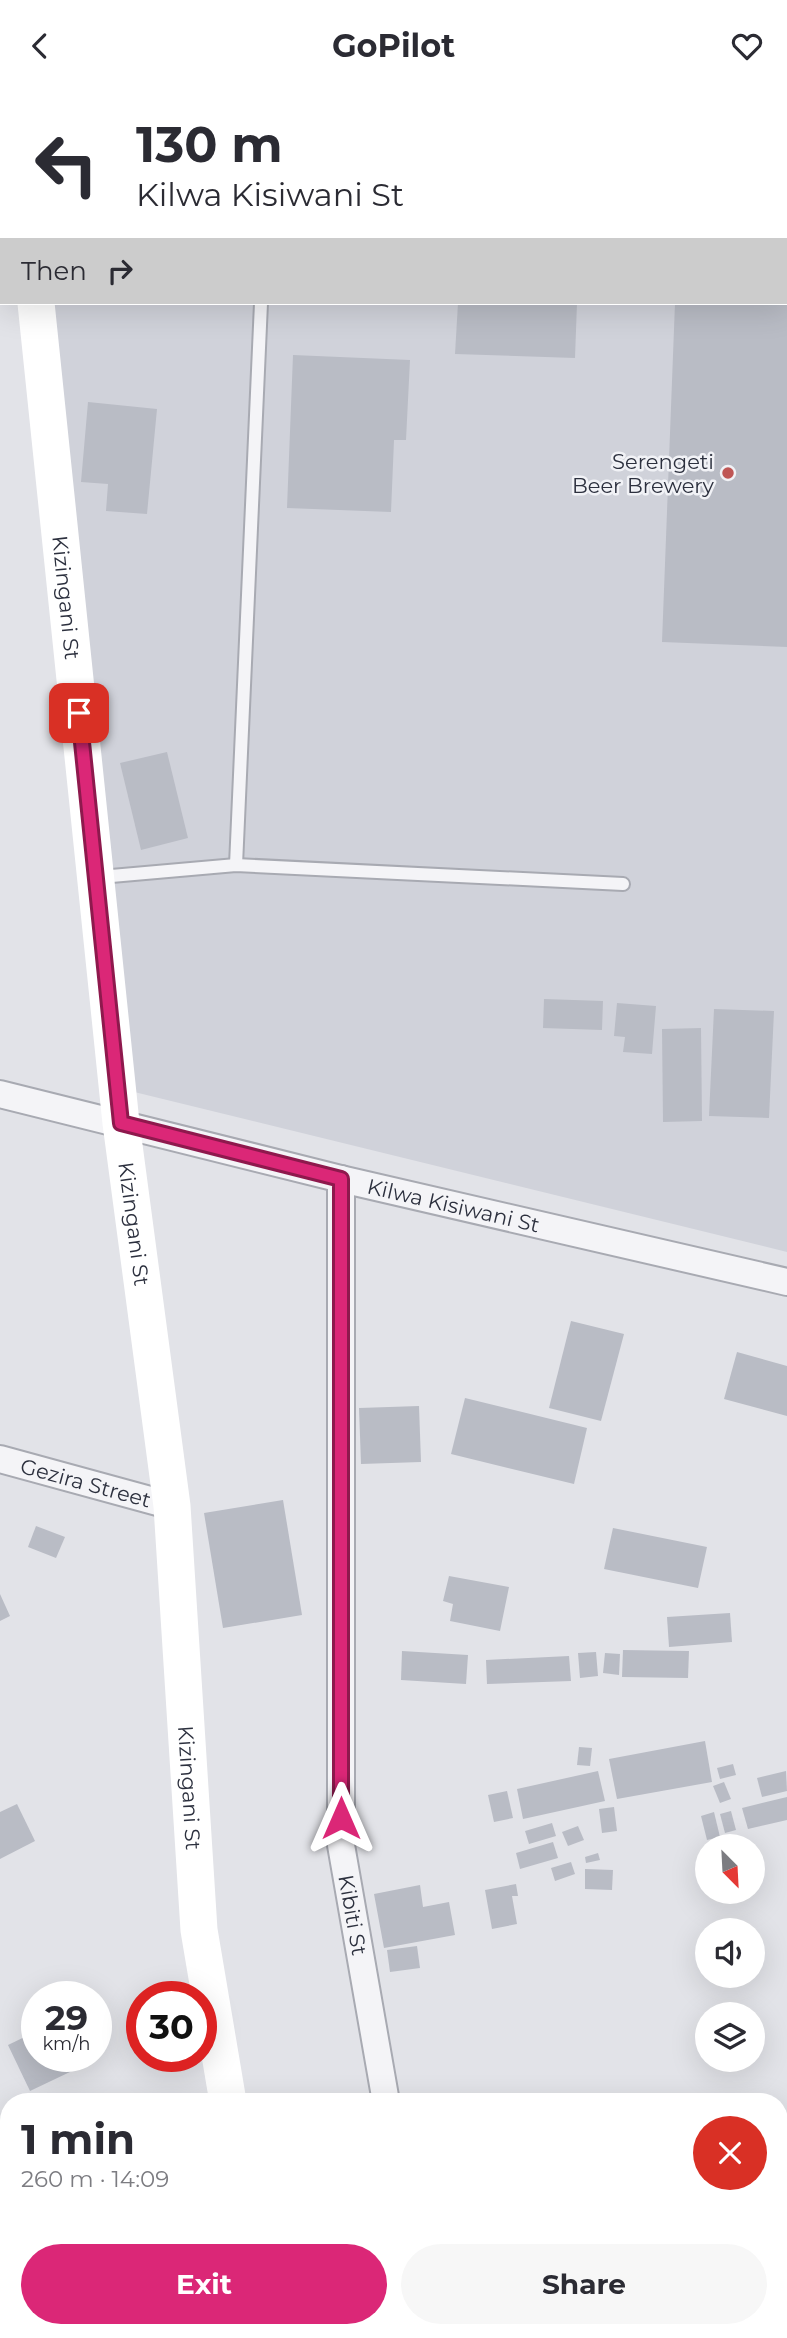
<!DOCTYPE html>
<html lang="en">
<head>
<meta charset="utf-8">
<style>
  :root { --surface:#fff; --page:#f7f7f7; --text:#2b2b33; --muted:#7c7c81; --accent:#db2777 }
  body { margin:0; font-family:Montserrat,sans-serif; background:var(--page); color:var(--text); height:100vh; display:flex; flex-direction:column; font-size:26px; white-space:nowrap }
  * { box-sizing:border-box; margin:0 }
  p { font-size:23px; color:var(--muted) }
  .icon { flex:none; width:38px; height:38px; fill:none; stroke:currentColor; stroke-width:2; stroke-linecap:round; stroke-linejoin:round }
  .map { position:relative; flex:1; overflow:hidden }
  .sheet { position:absolute; left:0px; top:2002px; width:788px; height:245px; display:flex; flex-direction:column; background:var(--surface); border-radius:28px 28px 0 0; box-shadow:0 7px 28px #0002 }
  .sheet>* { flex:none }
  .banner { position:absolute; left:0px; top:0px; width:788px; height:214px; box-shadow:0 7px 28px #0002; background:#fff; color:var(--text); overflow:hidden }
  .needle { width:46px; rotate:156deg }
  .controls { position:absolute; left:695px; top:1743px; display:grid; gap:14px }
  .controls a { display:grid; place-items:center; width:70px; height:70px; border-radius:50%; background:var(--surface); box-shadow:0 7px 28px #0002; font-size:35px }
  .speed { position:absolute; left:21px; top:1890px; display:flex; gap:14px; font-size:35px; font-weight:700; text-align:center }
  .speed>* { display:grid; place-content:center; width:91px; height:91px; border-radius:50%; background:var(--surface); box-shadow:0 7px 28px #0002; line-height:1 }
  .speed small { font-size:18px; font-weight:400 }
  .speed .limit { border:10px solid #d22; background:#fff; color:#111 }
  .pin { position:absolute; display:grid; place-items:center; width:60px; height:60px; color:#fff; margin:-30px; border-radius:14px; box-shadow:0 4px 10px #0006 }
  .me { position:absolute; width:77px; margin:-38px; rotate:0deg; stroke-linejoin:round; filter:drop-shadow(0 0 5px #0008) }
  .turn { display:flex; align-items:center; gap:24px; height:147px; padding:0 21px; font-size:32px }
  .turn .icon { width:91px; height:91px; stroke-width:2.5 }
  .turn b { display:block; font-size:49px; line-height:60px }
  .then { display:flex; align-items:center; height:66px; padding:0 21px; background:#0003; gap:14px; font-size:26px }
  .round { display:grid; place-items:center; flex:none; width:74px; height:74px; border-radius:37px; background:var(--page) }
  .headline { display:flex; align-items:center; justify-content:space-between; height:119px; padding:0 21px }
  h1 { font-size:42px; font-weight:700; line-height:52px }
  .primary-button { display:flex; gap:14px; margin-top:auto; padding:14px 21px }
  .primary-button a { flex:1; height:80px; border-radius:42px; background:var(--accent); color:#fff; font-size:28px; font-weight:700; line-height:80px; text-align:center }
  .primary-button a+a { background:var(--page); color:var(--text) }
  header { display:flex; justify-content:space-between; align-items:center; height:91px; padding:0 21px; background:var(--surface); font-size:32px; font-weight:700 }
  .map>svg:first-child { display:block }
  .built { fill:#d0d2da }
  .building { fill:#b9bcc5 }
  .lines { fill:none; stroke-linecap:round; stroke-linejoin:round }
  .lane-casing { stroke:#a8aab2; stroke-width:16 }
  .street-casing { stroke:#a8aab2; stroke-width:30 }
  .lane { stroke:#f4f4f7; stroke-width:12 }
  .street { stroke:#f4f4f7; stroke-width:26 }
  .secondary { stroke:#fff; stroke-width:37 }
  .route-casing { stroke:#8e194d; stroke-width:18 }
  .route { stroke:#db2777; stroke-width:12 }
  .poi-dot { fill:#bf5655; stroke:#f1f2f6; stroke-width:2.5 }
  .labels { text-anchor:middle; dominant-baseline:central; stroke-width:5; stroke-linejoin:round; paint-order:stroke }
  .poi-label { font-size:21px; fill:#2c303e; stroke:#f1f2f6; text-anchor:end }
  .street-label { font-size:21px; fill:#2c303e; stroke:#f1f2f6 }
</style>
</head>
<body>
<header><svg class="icon" aria-label="back" viewBox="0 0 24 24"><path d="M15 5l-7 7 7 7"/></svg>GoPilot<svg class="icon" aria-label="heart" viewBox="0 0 24 24"><path d="M12 20l-8-8c-3-5 5-10 8-4 3-6 11-1 8 4z"/></svg></header>
<div class="map">
<svg width="787" height="2247" viewBox="0 0 787 2247">
  <rect width="100%" height="100%" fill="#e2e3e8"/>
  <path class="built" d="M29 0H787V1161L122 998 49 212H786V2Z"/>
  <g class="building">
    <path d="M458 212H577L575 267 455 263Z"/>
    <path d="M675 212H787V556L662 551Z"/>
    <path d="M293 264 410 269 406 349H394L391 421 287 417Z"/>
    <path d="M88 311 157 318 147 423 106 420 108 393 81 391Z"/>
    <path d="M167 661 188 747 141 759 120 672Z"/>
    <path d="M544 908 603 910 602 939 543 937Z"/>
    <path d="M617 912 656 915 652 963 623 961 625 946 614 945Z"/>
    <path d="M714 918 774 920 769 1027 709 1025Z"/>
    <path d="M701 937 702 1030 663 1031 662 938Z"/>
    <path d="M571 1230 624 1243 601 1330 549 1317Z"/>
    <path d="M737 1261 787 1275V1325L724 1308Z"/>
    <path d="M465 1307 587 1337 574 1393 451 1363Z"/>
    <path d="M419 1315 421 1371 361 1373 359 1317Z"/>
    <path d="M283 1409 302 1524 223 1537 204 1422Z"/>
    <path d="M36 1435 65 1446 56 1467 28 1456Z"/>
    <path d="M613 1437 707 1456 698 1497 604 1478Z"/>
    <path d="M449 1485 509 1496 500 1540 450 1530 453 1513 443 1510Z"/>
    <path d="M0 1503 10 1525 0 1530Z"/>
    <path d="M730 1522 732 1551 669 1556 667 1526Z"/>
    <path d="M623 1559 689 1560 688 1587 622 1586Z"/>
    <path d="M402 1560 468 1564 466 1593 401 1589Z"/>
    <path d="M596 1561 598 1585 580 1587 578 1562Z"/>
    <path d="M605 1562 620 1563 619 1584 603 1582Z"/>
    <path d="M569 1565 571 1590 487 1593 486 1569Z"/>
    <path d="M705 1650 712 1691 617 1708 609 1668Z"/>
    <path d="M579 1656 592 1657 590 1675 577 1674Z"/>
    <path d="M733 1673 736 1684 720 1688 717 1677Z"/>
    <path d="M598 1680 605 1710 523 1728 517 1698Z"/>
    <path d="M786 1680 787 1700 762 1706 757 1687Z"/>
    <path d="M724 1691 731 1708 720 1712 713 1695Z"/>
    <path d="M507 1700 513 1727 494 1731 488 1704Z"/>
    <path d="M787 1706V1729L748 1738 742 1717Z"/>
    <path d="M17 1713 35 1750 0 1768V1721Z"/>
    <path d="M614 1716 617 1740 602 1742 599 1718Z"/>
    <path d="M731 1720 736 1739 725 1742 720 1723Z"/>
    <path d="M714 1721 720 1746 707 1749 701 1725Z"/>
    <path d="M552 1732 556 1745 529 1753 525 1740Z"/>
    <path d="M578 1735 584 1749 568 1755 562 1741Z"/>
    <path d="M553 1751 558 1767 520 1778 516 1762Z"/>
    <path d="M598 1762 600 1769 586 1772 585 1766Z"/>
    <path d="M571 1771 575 1783 555 1790 551 1777Z"/>
    <path d="M585 1778 613 1779 612 1799 585 1798Z"/>
    <path d="M516 1793 518 1805H512L517 1833 492 1838 485 1799Z"/>
    <path d="M420 1794 423 1816 449 1811 455 1844 384 1857 374 1803Z"/>
    <path d="M417 1855 420 1877 390 1881 387 1859Z"/>
    <path d="M37 1940V1965H65L72 1980 30 2000 8 1954Z"/>
    <path d="M9 2230V2238H70L71 2245 0 2247V2232Z"/>
    <path d="M79 2238H111V2240L80 2245Z"/>
    <path d="M190 2238 192 2247H166L165 2239Z"/>
  </g>
  <g class="lines">
    <g class="lane-casing">
      <g id="lane">
        <path d="M236 774 261 212"/>
        <path d="M100 786 236 774 623 793"/>
      </g>
    </g>
    <g class="street-casing">
      <g id="street">
        <path id="s1" d="M0 1003 341 1088 787 1191"/>
        <path id="s2" d="M341 1088V1754L386 2011"/>
        <path id="s3" d="M0 1368 172 1415"/>
        <path d="M0 2171 9 2170"/>
        <path d="M426 2238 428 2247"/>
      </g>
    </g>
    <use href="#lane" class="lane"/>
    <use href="#street" class="street"/>
    <g class="secondary">
      <path d="M14 0V2"/>
      <path id="s4" d="M36 212 121 1032 172 1415 199 1839 228 2011"/>
      <path d="M276 2238 278 2247"/>
    </g>
  </g>
  <g class="lines">
    <g class="route-casing">
      <path id="route" d="M79 622 121 1032 341 1088V1727"/>
    </g>
    <use href="#route" class="route"/>
  </g>
  <circle class="poi-dot" cx="728" cy="382" r="7"/>
  <g class="labels">
    <g class="poi-label">
      <text x="714" y="370">Serengeti<tspan x="714" dy="24">Beer Brewery</tspan></text>
    </g>
    <g class="street-label">
      <text stroke="none"><textPath href="#s4" startOffset="296">Kizingani St</textPath></text>
      <text stroke="none"><textPath href="#s1" startOffset="467">Kilwa Kisiwani St</textPath></text>
      <text stroke="none"><textPath href="#s4" startOffset="926">Kizingani St</textPath></text>
      <text stroke="none"><textPath href="#s3" startOffset="89">Gezira Street</textPath></text>
      <text stroke="none"><textPath href="#s4" startOffset="1493">Kizingani St</textPath></text>
      <text stroke="none"><textPath href="#s2" startOffset="737">Kibiti St</textPath></text>
    </g>
  </g>
</svg>
<div class="controls">
<a><svg class="needle" viewBox="-14 -14 28 28"><path d="M0-13l5 13h-10z" fill="#e53935"/><path d="M0 13l5-13h-10z" fill="#7c7c81"/></svg></a>
<a><svg class="icon" aria-label="sound" viewBox="0 0 24 24"><path d="M4 9h4l5-4v14l-5-4H4zM17 9q2 3 0 6"/></svg></a>
<a><svg class="icon" aria-label="layers" viewBox="0 0 24 24"><path d="M12 4l9 5-9 5-9-5zM3 14l9 5 9-5"/></svg></a>
</div>
<div class="speed"><div>29<small>km/h</small></div><div class="limit">30</div></div>
<div class="pin" style="left:79px;top:622px;background:#d93025"><svg class="icon" aria-label="arrive" viewBox="0 0 24 24"><path d="M6 21V4h12l-3 4 3 4H6"/></svg></div>
<svg class="me" style="left:341px;top:1727px" viewBox="-20 -20 40 40"><path d="M0-17L14 15 0 8-14 15z" fill="#db2777" stroke="#fff" stroke-width="4"/></svg>
<div class="banner">
<div class="turn"><svg class="icon" aria-label="left" viewBox="0 0 24 24"><path d="M17 20v-9H6M10 6l-5 5 5 5"/></svg><div><b>130 m</b>Kilwa Kisiwani St</div></div>
<div class="then">Then<svg class="icon" aria-label="right" viewBox="0 0 24 24"><path d="M7 20v-9h11M14 6l5 5-5 5"/></svg></div>
</div>
<section class="sheet">
<div class="headline"><div><h1>1 min</h1><p>260 m · 14:09</p></div><a class="round" style="background:#d93025;color:#fff"><svg class="icon" aria-label="close" viewBox="0 0 24 24"><path d="M6 6l12 12M18 6L6 18"/></svg></a></div>
<div class="primary-button"><a>Exit</a><a>Share</a></div>
</section>
</div>
</body>
</html>
